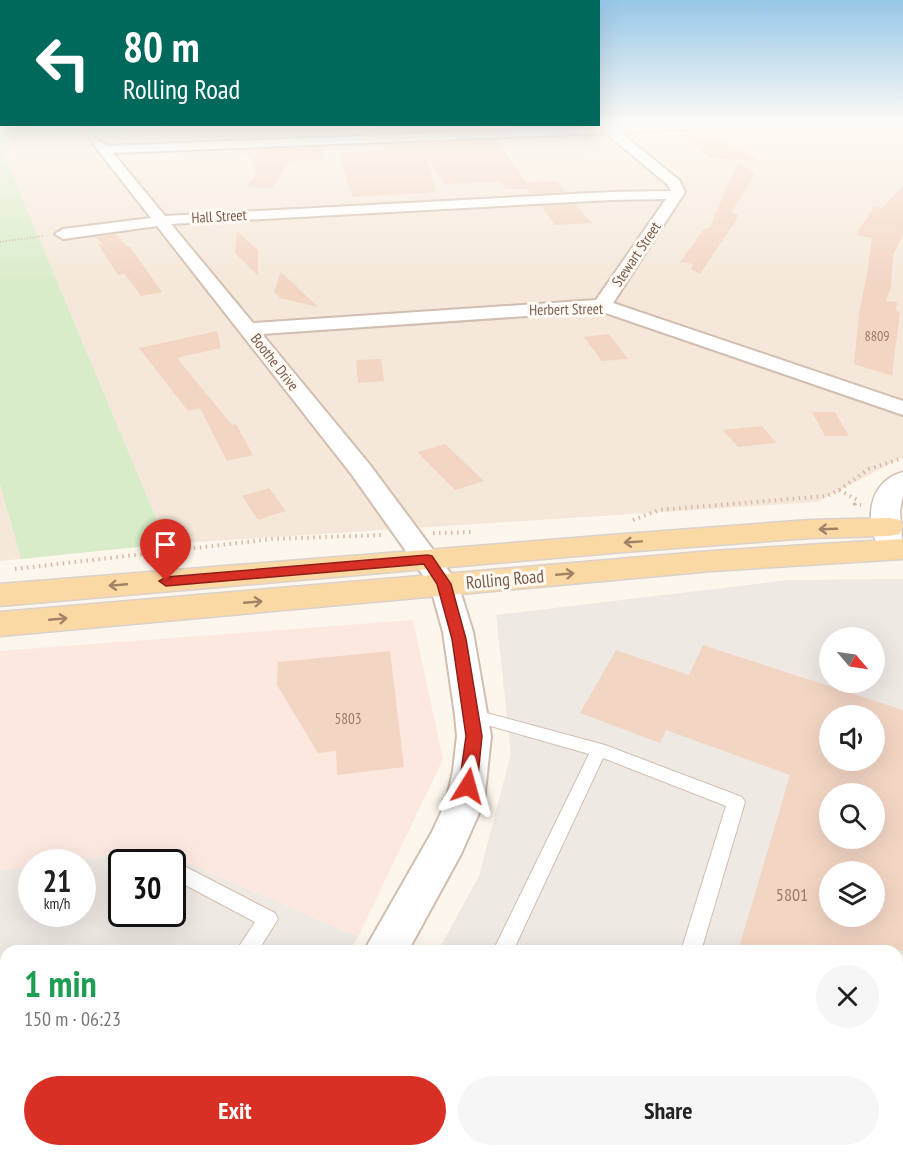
<!DOCTYPE html>
<html lang="en">
<head>
<meta charset="utf-8">
<style>
  :root { --surface:#fff; --page:#f6f6f6; --text:#222; --muted:#767676; --accent:#d93025 }
  body { margin:0; font-family:"PT Sans Narrow",sans-serif; background:var(--page); color:var(--text); height:100vh; display:flex; flex-direction:column; font-size:22px; white-space:nowrap }
  * { box-sizing:border-box; margin:0 }
  p { font-size:20px; color:var(--muted) }
  .icon { flex:none; width:33px; height:33px; fill:none; stroke:currentColor; stroke-width:2; stroke-linecap:round; stroke-linejoin:round }
  .map { position:relative; flex:1; overflow:hidden }
  .drawer { position:absolute; left:0px; top:945px; width:903px; height:212px; display:flex; flex-direction:column; background:var(--surface); border-radius:18px 18px 0 0; box-shadow:0 6px 24px #0002 }
  .drawer>* { flex:none }
  .hud { position:absolute; left:0px; top:0px; width:600px; height:126px; box-shadow:0 6px 24px #0002; background:#00695c; color:#fff; overflow:hidden }
  .needle { width:39px; rotate:119deg }
  .buttons { position:absolute; left:819px; top:627px; display:grid; gap:12px }
  .buttons a { display:grid; place-items:center; width:66px; height:66px; border-radius:50%; background:var(--surface); box-shadow:0 6px 24px #0002; font-size:30px }
  .speed { position:absolute; left:18px; top:849px; display:flex; gap:12px; font-size:30px; font-weight:700; text-align:center }
  .speed>* { display:grid; place-content:center; width:78px; height:78px; border-radius:50%; background:var(--surface); box-shadow:0 6px 24px #0002; line-height:1 }
  .speed small { font-size:15px; font-weight:400 }
  .speed .limit { border:3px solid #111; border-radius:9px; background:#fff; color:#111 }
  .pin { position:absolute; display:grid; place-items:center; width:51px; height:51px; color:#fff; margin:-62px -26px; border-radius:50% 50% 50% 0; rotate:-45deg; box-shadow:0 0 6px #0007 }
  .pin .icon { rotate:45deg }
  .me { position:absolute; width:66px; margin:-33px; rotate:8deg; stroke-linejoin:round; filter:drop-shadow(0 0 4px #0008) }
  .turn { display:flex; align-items:center; gap:21px; height:126px; padding:0 24px; font-size:27px }
  .turn .icon { width:78px; height:78px; stroke-width:2.5 }
  .turn b { display:block; font-size:42px; line-height:51px }
  .round { display:grid; place-items:center; flex:none; width:63px; height:63px; border-radius:32px; background:var(--page) }
  .overview { display:flex; align-items:center; justify-content:space-between; height:102px; padding:0 24px }
  h1 { font-size:36px; font-weight:800; line-height:45px; color:#1e9e55 }
  .action { display:flex; gap:12px; margin-top:auto; padding:12px 24px }
  .action a { flex:1; height:69px; border-radius:36px; background:var(--accent); color:#fff; font-size:24px; font-weight:800; line-height:69px; text-align:center }
  .action a+a { background:var(--page); color:var(--text) }
  .map>svg:first-child { display:block }
  .residential { fill:#f5e8da }
  .commercial { fill:#fde8e0 }
  .industrial { fill:#efe9e4; fill-rule:evenodd }
  .green { fill:#d8ecc9 }
  .building { fill:#f3d5c3; fill-rule:evenodd }
  .lines { fill:none; stroke-linecap:round; stroke-linejoin:round }
  .service-casing { stroke:#d1beb0; stroke-width:2 }
  .minor-casing { stroke:#d1beb0; stroke-width:4 }
  .tertiary-casing { stroke:#d1beb0; stroke-width:3 }
  .primary-casing { stroke:#dad1cd; stroke-width:3 }
  .path-far1 { stroke:#d9b8a5; stroke-width:2; stroke-dasharray:1 2; stroke-linecap:butt }
  .path { stroke:#d9b8a5; stroke-width:4; stroke-dasharray:1.5 4.5; stroke-linecap:butt }
  .service { fill:#fff; fill-rule:evenodd }
  .minor { fill:#fff; fill-rule:evenodd }
  .tertiary { fill:#fff; fill-rule:evenodd }
  .primary { fill:#fbd9a5; fill-rule:evenodd }
  .oneway { stroke:#a18267 }
  .route { fill:#d93025; stroke:#8d1f18; stroke-width:1.5 }
  .labels { text-anchor:middle; dominant-baseline:central; stroke-width:6; stroke-linejoin:round; paint-order:stroke }
  .far-number-label { font-size:14px; fill:#987a6a }
  .far-street-label { font-size:15px; fill:#7a5c4d; stroke:#fffaf3 }
  .number-label { font-size:15px; fill:#987a6a }
  .street-label { font-size:18px; fill:#7a5c4d; stroke:#fffaf3 }
  .near-number-label { font-size:18px; fill:#987a6a }
</style>
</head>
<body>
<div class="map">
<svg width="903" height="1156" viewBox="0 0 903 1156">
  <rect width="100%" height="100%" fill="#fdf6ec"/>
  <g class="residential">
    <path d="M903 124V457L817 502 167 544 5 157V137L197 125Z"/>
    <path d="M0 484 21 559 0 561Z"/>
  </g>
  <path class="commercial" d="M413 620 443 759 358 937 158 850 65 862H32L31 867 0 871V651Z"/>
  <g class="industrial">
    <path d="M903 579V1156H327L330 1150H897V951H438L479 876 511 754 496 615 789 580ZM830 638H874V682H830ZM830 716H874V760H830ZM830 794H874V838H830ZM830 872H874V916H830Z"/>
    <path d="M158 850 358 937 350 951H6V1150L224 1151 220 1156H0V871L31 867 32 914H82V862H65ZM122 862H172V914H122Z"/>
  </g>
  <path class="green" d="M0 124 197 125 5 137V157L167 544 21 559 0 484Z"/>
  <g class="building">
    <path d="M375 124H481L484 129 378 133Z"/>
    <path d="M293 128H319L320 135 239 138 236 133 293 130Z"/>
    <path d="M706 133 761 161 709 158 681 135Z"/>
    <path d="M493 140 498 141 526 183 556 181 565 192 531 194 527 189H505L501 182 444 184 427 156 436 192 353 197 338 153 384 151 382 144Z"/>
    <path d="M322 147 324 160 290 161 272 188 246 187 256 173 252 165 256 163H252L245 150Z"/>
    <path d="M738 162 755 174 731 213 738 214V217L700 274 691 269 693 264 680 262 705 228 709 229Z"/>
    <path d="M903 186V235L893 255 891 287 886 301 897 302 896 311 900 312 892 376 854 364 859 313 867 274 872 238 856 235 874 207 882 208Z"/>
    <path d="M575 204 592 223 555 225 541 206Z"/>
    <path d="M237 231 258 250V276L235 253Z"/>
    <path d="M116 234 126 246 130 247 162 292 141 296 125 274 118 275 98 244 103 245 96 237Z"/>
    <path d="M281 272 318 307 280 298 274 292Z"/>
    <path d="M217 331 221 348 177 358 232 425 236 424 253 455 227 461 200 408 188 411 139 348Z"/>
    <path d="M609 334 628 359 602 361 584 337Z"/>
    <path d="M381 359 384 381 358 383 356 360Z"/>
    <path d="M812 412H835L849 436H825Z"/>
    <path d="M762 426 777 443 738 447 723 430Z"/>
    <path d="M445 444 484 481 455 490 417 452Z"/>
    <path d="M269 488 286 511 258 520 242 496Z"/>
    <path d="M703 645 903 710V951H738L790 775 666 730 660 743 580 713 616 650 689 675ZM830 716H874V760H830ZM830 794H874V838H830ZM830 872H874V916H830Z"/>
    <path d="M390 651 404 767 337 775 336 751 318 753 277 685 278 662Z"/>
  </g>
  <g class="lines">
    <g class="service-casing">
      <g id="service">
        <path d="M89 124H96L87 130 102 146H98L81 130Z"/>
        <path d="M472 709 605 745 742 797 745 802 701 951H681L726 806 603 758 513 951H493L589 754 466 719 464 715 466 711Z"/>
        <path d="M157 852 275 913 278 919 258 951H236L255 922 172 878V862H149L150 854Z"/>
        <path d="M0 1057 6 1059V1083L0 1081Z"/>
        <path d="M90 1150H142L144 1156H116L114 1152 112 1156H88Z"/>
        <path d="M395 1150H419L417 1156H393Z"/>
        <path d="M619 1150H643L641 1156H617Z"/>
      </g>
    </g>
    <g class="minor-casing">
      <g id="minor">
        <path d="M658 124H738L732 127 620 132 679 180 685 192 613 303 903 401V415L600 311 262 334 370 465 454 578 458 584 473 632 491 736 484 802 461 854 408 951H364L432 832 446 802 453 771 457 736 455 715 443 632 430 585 352 475 157 226 63 239 55 234 63 229 151 218 94 145 100 141 107 146ZM606 133 668 185 671 191 611 192 165 216 113 153ZM666 199 596 300 253 323 171 224 611 200Z"/>
        <path d="M241 1150H292L290 1156H239Z"/>
      </g>
    </g>
    <g class="tertiary-casing">
      <path id="tertiary" d="M903 472V496L900 511 903 555 894 558 883 555C864 527 865 482 903 472Z"/>
    </g>
    <g class="primary-casing">
      <g id="primary">
        <path d="M889 518 900 520 903 525 900 534 889 536 810 538 624 552 0 606V584L624 534 810 520Z"/>
        <path d="M903 539V559L712 571 0 636V612L712 551Z"/>
      </g>
    </g>
    <path class="path-far1" d="M0 242 44 236"/>
    <g class="path">
      <path d="M839 490 869 469 903 458"/>
      <path d="M633 520 659 510 827 496 839 490 857 500 855 504 861 505"/>
      <path d="M433 533 474 532"/>
      <path d="M15 569 272 539 381 535"/>
    </g>
    <use href="#service" class="service"/>
    <use href="#minor" class="minor"/>
    <use href="#tertiary" class="tertiary"/>
    <use href="#primary" class="primary"/>
  </g>
  <defs><path id="oneway-shaft" d="M-6 0H5M1.5-3L5.5 0L1.5 3" fill="none" stroke-width="1.6" stroke-linecap="round" stroke-linejoin="round" transform="scale(1.5)"/></defs>
  <g class="oneway">
    <use href="#oneway-shaft" transform="translate(828 529) rotate(178)"/>
    <use href="#oneway-shaft" transform="translate(633 542) rotate(176)"/>
    <use href="#oneway-shaft" transform="translate(565 574) rotate(-5)"/>
    <use href="#oneway-shaft" transform="translate(118 585) rotate(175)"/>
    <use href="#oneway-shaft" transform="translate(253 602) rotate(-5)"/>
    <use href="#oneway-shaft" transform="translate(58 619) rotate(-5)"/>
  </g>
  <linearGradient id="sky" x2="0" y2="1"><stop stop-color="#97c7e8"/><stop offset="0.43" stop-color="#fefbf6"/><stop offset="1" stop-color="#fefbf6" stop-opacity="0"/></linearGradient>
  <rect width="903" height="286" fill="url(#sky)"/>
  <path class="route" d="M427 555 432 556 451 584 466 639 482 736 477 786 474 791 468 793 462 791 459 786 466 736 452 639 437 584 424 564 166 586 159 581 166 577Z"/>
  <g class="labels">
    <g class="far-number-label">
      <text x="877" y="336">8809</text>
    </g>
    <g class="far-street-label">
      <text transform="translate(219 216) rotate(-3)">Hall Street</text>
      <text transform="translate(636 254) rotate(-56)">Stewart Street</text>
      <text transform="translate(566 309) rotate(-1)">Herbert Street</text>
      <text transform="translate(275 362) rotate(52)">Boothe Drive</text>
    </g>
    <g class="number-label">
      <text x="348" y="718">5803</text>
    </g>
    <g class="street-label">
      <text transform="translate(505 579) rotate(-5)">Rolling Road</text>
    </g>
    <g class="near-number-label">
      <text x="792" y="894">5801</text>
    </g>
  </g>
</svg>
<div class="buttons">
<a><svg class="needle" viewBox="-14 -14 28 28"><path d="M0-13l5 13h-10z" fill="#e53935"/><path d="M0 13l5-13h-10z" fill="#767676"/></svg></a>
<a><svg class="icon" aria-label="sound" viewBox="0 0 24 24"><path d="M4 9h4l5-4v14l-5-4H4zM17 9q2 3 0 6"/></svg></a>
<a><svg class="icon" aria-label="search" viewBox="0 0 24 24"><circle cx="10" cy="10" r="6"/><path d="M15 15l6 6"/></svg></a>
<a><svg class="icon" aria-label="layers" viewBox="0 0 24 24"><path d="M12 4l9 5-9 5-9-5zM3 14l9 5 9-5"/></svg></a>
</div>
<div class="speed"><div>21<small>km/h</small></div><div class="limit">30</div></div>
<div class="pin" style="left:166px;top:581px;background:#d93025"><svg class="icon" aria-label="arrive" viewBox="0 0 24 24"><path d="M6 21V4h12l-3 4 3 4H6"/></svg></div>
<svg class="me" style="left:468px;top:786px" viewBox="-20 -20 40 40"><path d="M0-17L14 15 0 8-14 15z" fill="#d93025" stroke="#fff" stroke-width="4"/></svg>
<div class="hud">
<div class="turn"><svg class="icon" aria-label="left" viewBox="0 0 24 24"><path d="M17 20v-9H6M10 6l-5 5 5 5"/></svg><div><b>80 m</b>Rolling Road</div></div>
</div>
<section class="drawer">
<div class="overview"><div><h1>1 min</h1><p>150 m · 06:23</p></div><a class="round"><svg class="icon" aria-label="close" viewBox="0 0 24 24"><path d="M6 6l12 12M18 6L6 18"/></svg></a></div>
<div class="action"><a>Exit</a><a>Share</a></div>
</section>
</div>
</body>
</html>
